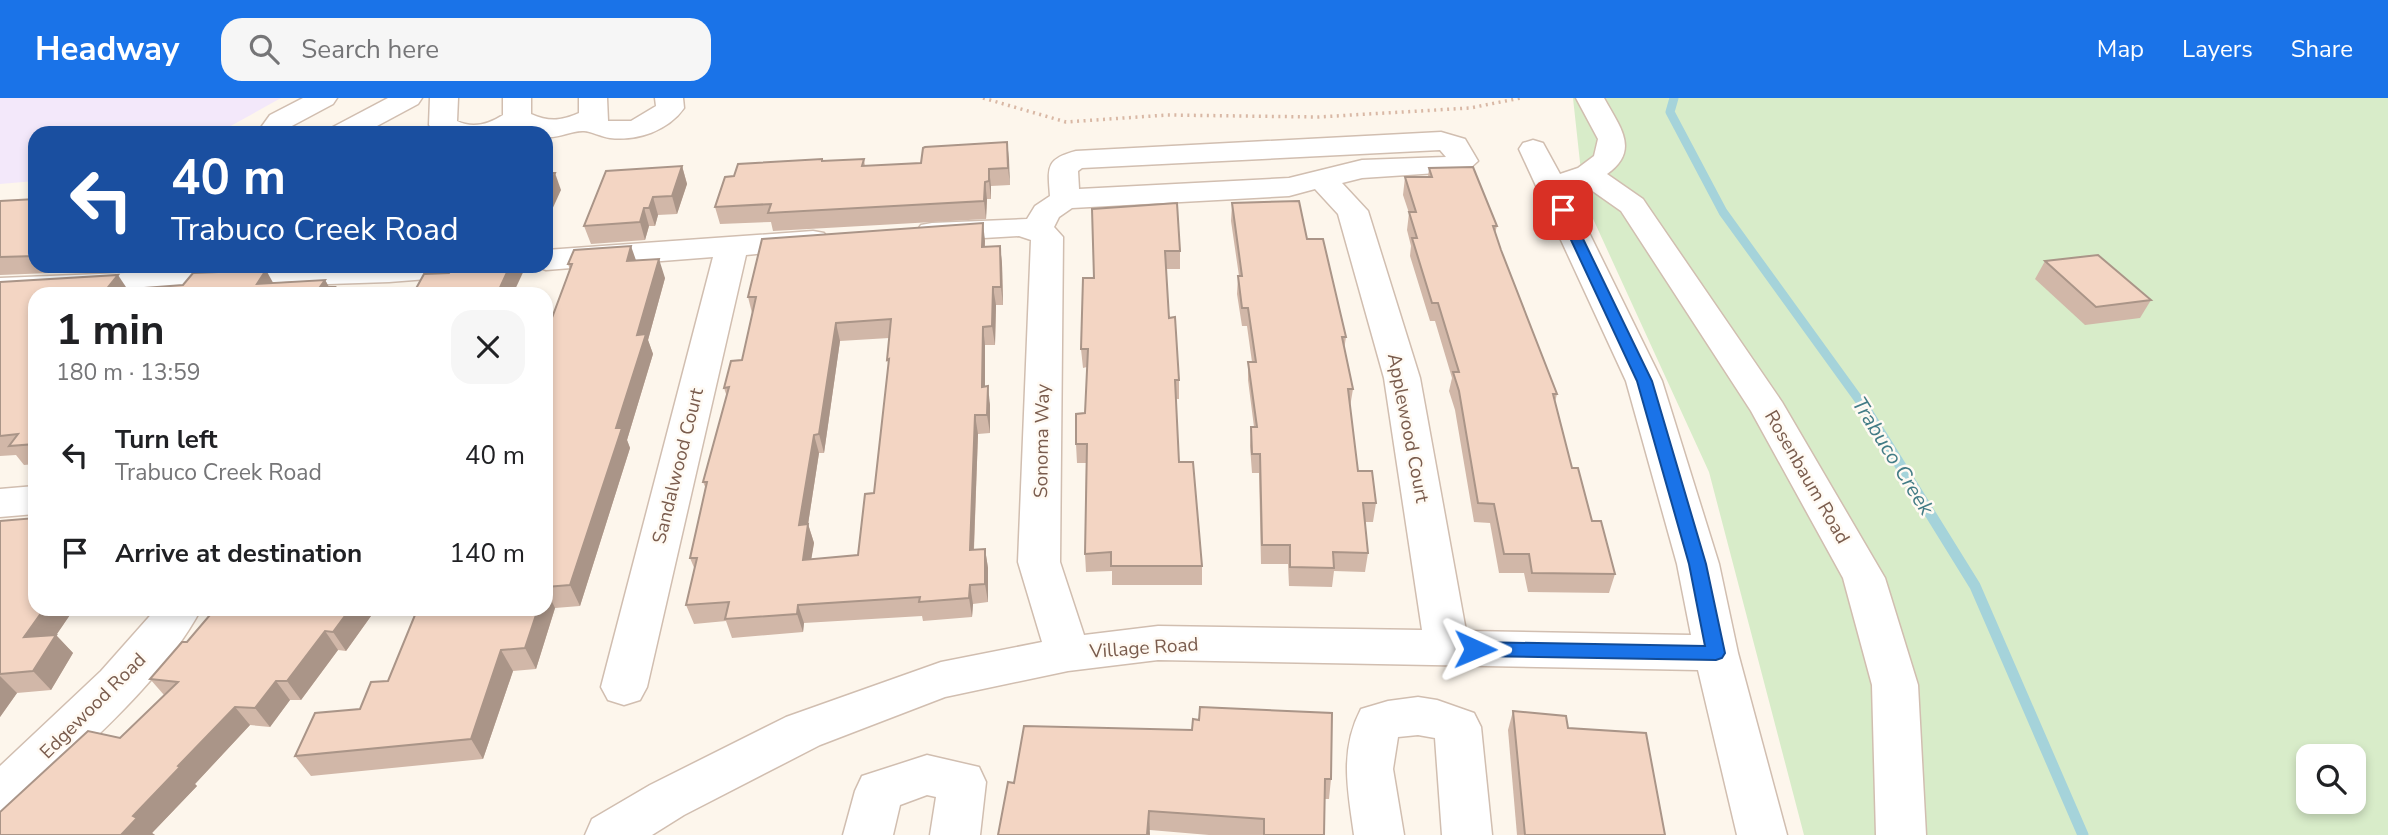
<!DOCTYPE html>
<html lang="en">
<head>
<meta charset="utf-8">
<style>
  :root { --surface:#fff; --page:#f6f6f6; --text:#202124; --muted:#757577; --accent:#1a73e8 }
  body { margin:0; font-family:"Nunito Sans",sans-serif; background:var(--page); color:var(--text); height:100vh; display:flex; flex-direction:column; font-size:26px; white-space:nowrap }
  * { box-sizing:border-box; margin:0 }
  p { font-size:23px; color:var(--muted) }
  .icon { flex:none; width:38px; height:38px; fill:none; stroke:currentColor; stroke-width:2; stroke-linecap:round; stroke-linejoin:round }
  .map { position:relative; flex:1; overflow:hidden }
  .details { position:absolute; left:28px; top:189px; width:525px; height:329px; display:flex; flex-direction:column; background:var(--surface); border-radius:21px; box-shadow:0 4px 10px #0003 }
  .details>* { flex:none }
  .top-card { position:absolute; left:28px; top:28px; width:525px; height:147px; border-radius:21px; box-shadow:0 4px 10px #0003; background:#1a4fa0; color:#fff; overflow:hidden }
  .tools { position:absolute; left:2296px; top:646px; display:grid; gap:14px }
  .tools a { display:grid; place-items:center; width:70px; height:70px; border-radius:14px; background:var(--surface); box-shadow:0 4px 10px #0003; font-size:35px }
  .pin { position:absolute; display:grid; place-items:center; width:60px; height:60px; color:#fff; margin:-30px; border-radius:14px; box-shadow:0 4px 10px #0006 }
  .me { position:absolute; width:77px; margin:-38px; rotate:91deg; stroke-linejoin:round; filter:drop-shadow(0 0 5px #0008) }
  .turn { display:flex; align-items:center; gap:24px; height:147px; padding:0 28px; font-size:32px }
  .turn .icon { width:91px; height:91px; stroke-width:2.5 }
  .turn b { display:block; font-size:49px; line-height:60px }
  .round { display:grid; place-items:center; flex:none; width:74px; height:74px; border-radius:21px; background:var(--page) }
  .summary { display:flex; align-items:center; justify-content:space-between; height:119px; padding:0 28px }
  h1 { font-size:42px; font-weight:700; line-height:52px }
  ul { padding:0; list-style:none }
  li { display:flex; align-items:center; gap:21px; height:98px; padding:0 28px }
  li div { flex:1 }
  li b { display:block; font-size:26px }
  li em { font-style:normal }
  header { display:flex; align-items:center; gap:42px; box-sizing:border-box; height:98px; padding:0 35px; background:var(--accent); color:#fff }
  header strong { font-size:33px }
  nav { display:flex; gap:38px; margin-inline-start:auto; font-size:24px }
  .search { width:490px; height:63px; background:var(--page); display:flex; align-items:center; gap:18px; box-sizing:border-box; padding:0 24px; border-radius:21px; color:var(--muted); font-size:26px }
  .map>svg:first-child { display:block }
  .education { fill:#f3e8fa }
  .green { fill:#d8ecc9; fill-rule:evenodd }
  .lines { fill:none; stroke-linecap:round; stroke-linejoin:round }
  .stream-far1 { stroke:#a5d3da; stroke-width:9 }
  .stream { stroke:#a5d3da; stroke-width:11 }
  .minor-casing { stroke:#d1beb0; stroke-width:3 }
  .path { stroke:#d9b8a5; stroke-width:3.5; stroke-dasharray:2 4.5; stroke-linecap:butt }
  .minor { fill:#fff; fill-rule:evenodd }
  .wall { fill:#d1b7a8; fill-rule:evenodd }
  .shaded-wall { fill:#aa9588 }
  .building { fill:#f3d5c3; stroke:#aa9588; stroke-width:2; fill-rule:evenodd }
  .route { fill:#1a73e8; stroke:#114b97; stroke-width:2 }
  .labels { text-anchor:middle; dominant-baseline:central; stroke-width:5; stroke-linejoin:round; paint-order:stroke }
  .street-label { font-size:19px; fill:#7a5c4d; stroke:#fffaf3 }
  .water-label { font-size:21px; font-style:italic; fill:#437c86; stroke:#fffaf3 }
</style>
</head>
<body>
<header>
<strong>Headway</strong>
<div class="search"><svg class="icon" aria-label="search" viewBox="0 0 24 24"><circle cx="10" cy="10" r="6"/><path d="M15 15l6 6"/></svg>Search here</div>
<nav><a>Map</a><a>Layers</a><a>Share</a></nav>
</header>
<div class="map">
<svg width="2388" height="737" viewBox="0 0 2388 737">
  <rect width="100%" height="100%" fill="#fdf6ec"/>
  <path class="education" d="M0 0H281L218 35H35V83L0 86Z"/>
  <path class="green" d="M1573 0H2388V737H1804L1709 374 1584 101ZM2308 658H2354V704H2308Z"/>
  <g class="lines">
    <path class="stream-far1" d="M1674 0 1670 14 1723 114 1867 313"/>
    <path class="stream" d="M1866 312 1975 488 2083 737"/>
    <g class="minor-casing">
      <g id="minor">
        <path d="M303 0H337L333 6 290 29 285 35H257L270 17Z"/>
        <path d="M388 0H422L418 6 364 35H329L333 29Z"/>
        <path d="M430 0H458L457 23C473 31 489 26 503 17V0H531V16C549 24 561 23 579 15V0H607L608 23H631L656 8 655 0H683L684 10C668 33 637 43 610 40 602 39 590 33 584 33 573 32 560 40 546 39V35H529L519 31 513 35H437L429 27Z"/>
        <path d="M1576 0H1604C1619 28 1641 52 1607 76L1643 101 1647 107 1782 304 1885 480 1918 587 1926 737H1876L1872 587 1843 480 1751 313 1621 113 1584 87 1568 92 1662 283 1719 466 1738 555 1787 737H1737L1698 572 1158 562 1068 573 945 599 820 647 684 717 652 737H585L592 721 650 687 786 619 941 564 1042 544 1018 464 1031 142 1019 138 932 143 921 141 916 134 921 127 932 125 1027 121 1035 108 1050 98C1048 70 1045 61 1076 53L1441 34 1465 41 1478 63 1467 73 1362 80 1342 85 1368 113 1420 280 1466 533 1691 537 1677 466 1626 283 1519 51 1523 45 1533 42 1543 45 1560 76 1578 70 1594 58 1598 41ZM1440 52 1446 59 1362 62 1289 80 1079 91 1078 73 1082 70ZM1315 91 1338 116 1384 280 1422 532 1158 528 1084 537 1060 464 1063 139 1054 129 1059 119 1072 110 1289 98Z"/>
        <path d="M813 133 824 135 829 142 824 149 746 157 647 589 640 602 624 607 608 602 601 589 713 159 546 172 534 168H546V152Z"/>
        <path d="M297 168H482L477 175 466 178 389 184 35 196V198L0 200V180Z"/>
        <path d="M35 388V416L0 419V391Z"/>
        <path d="M156 511H201C160 588 79 653 17 714L0 720V668L101 573Z"/>
        <path d="M1418 599 1437 602 1474 615 1481 629 1492 737H1442L1435 640 1418 637 1398 639 1393 671 1404 737H1354C1348 693 1339 653 1361 611L1388 603Z"/>
        <path d="M927 657 979 669 986 684 980 737H930L936 699 927 697 900 707 893 737H843L855 693 862 678Z"/>
      </g>
    </g>
    <path class="path" d="M983 0 1066 24 1167 17 1318 19 1470 10 1521 0"/>
    <use href="#minor" class="minor"/>
  </g>
  <g class="wall">
    <path d="M1007 44 1010 87 991 88V101H987L986 121 773 133 771 124 720 126 715 109 734 78 823 63 864 61 865 68 921 65Z"/>
    <path d="M682 68 687 86 677 116 658 117 655 128H649L645 142 591 146 584 128Z"/>
    <path d="M1429 70 1497 128 1495 135 1501 152 1557 296 1555 304 1572 370 1592 423 1615 476 1609 495 1528 494 1524 475H1499L1490 425 1474 424 1455 312 1449 293 1452 280 1435 223H1430L1410 158 1411 148 1407 132 1409 115 1403 97 1405 79H1428Z"/>
    <path d="M35 101V168H153L150 171 0 177V103Z"/>
    <path d="M1232 105 1307 141 1346 239 1344 252 1353 291 1350 309 1358 373 1376 405 1373 424H1365L1368 455 1365 474 1334 473 1332 489 1289 488 1288 466H1261L1259 375H1252L1250 348 1251 329H1254L1248 282V264H1252L1247 228H1242L1237 196 1238 178H1239L1231 123Z"/>
    <path d="M1092 111 1180 153V171H1166L1169 220 1179 282V301H1176L1179 364 1202 468V487H1112V473L1086 474 1085 456 1086 365H1077L1076 346 1085 315 1087 269 1083 270 1081 251 1094 180Z"/>
    <path d="M983 125 985 149 1000 148 1002 166 1003 207H996L995 247H985V289L990 307V335L978 336 974 452 985 451 988 470V504L973 506 972 519 923 523 922 518 804 525 803 534 732 540 726 523 694 526 686 507 695 472 690 460 706 391 703 384 727 299 724 290 742 262 752 215 748 199ZM889 240 887 262 889 268 874 395 858 457 811 461 814 445 808 426 819 355H824L840 243Z"/>
    <path d="M636 162 665 180 648 242 653 256 627 342 630 350 580 508 555 510 536 571 513 573 483 661 311 678 295 658 360 611 388 583 546 511V236L570 172 568 166Z"/>
    <path d="M2045 163 2151 202 2140 220 2085 227 2035 181Z"/>
    <path d="M325 182 329 189H335L339 196H35V366L24 367 16 357 0 358V184L128 191Z"/>
    <path d="M0 423 35 511H74L56 537 73 555 51 592 17 595 0 619Z"/>
    <path d="M215 511H376L346 553 338 552 301 602H290L270 629 250 627 195 686 197 688 152 735 155 737H0L120 640 164 597 150 581 187 544Z"/>
    <path d="M1513 613 1568 630 1665 737H1517L1508 632Z"/>
    <path d="M1331 681 1329 701H1325L1324 737H1209L1150 732 1008 684Z"/>
  </g>
  <g class="shaded-wall">
    <path d="M1007 44 1009 61 1010 87 1008 70Z"/>
    <path d="M682 68 687 86 677 116 672 98Z"/>
    <path d="M989 71 991 88V101L989 83Z"/>
    <path d="M555 75 561 92 546 125V94Z"/>
    <path d="M985 84 987 101 986 121 984 103Z"/>
    <path d="M653 99 658 117 655 128 649 110Z"/>
    <path d="M644 110 649 128 645 142 640 124Z"/>
    <path d="M983 125 985 143 984 167 982 149Z"/>
    <path d="M631 148 638 168 627 163Z"/>
    <path d="M1000 148 1002 166 1003 207 1001 189Z"/>
    <path d="M659 161 665 180 648 242 653 256 627 342 630 350 580 508 570 487 616 330 637 237Z"/>
    <path d="M510 168H526L513 196H497Z"/>
    <path d="M266 172 276 190 257 186Z"/>
    <path d="M118 177 130 195 105 193Z"/>
    <path d="M325 182 332 194 335 189 339 196H324L320 189Z"/>
    <path d="M993 189 996 207 995 247 992 228Z"/>
    <path d="M836 225 840 243 824 355 819 336Z"/>
    <path d="M983 229 985 247V307L982 289Z"/>
    <path d="M988 288 990 307V335L987 317Z"/>
    <path d="M975 317 978 336 973 471 970 452Z"/>
    <path d="M814 337 819 355 805 446 799 427Z"/>
    <path d="M808 426 814 445 808 481 803 462Z"/>
    <path d="M985 451 988 470V504L985 486Z"/>
    <path d="M970 487 973 506 972 519 969 500Z"/>
    <path d="M546 491 555 510 536 571 525 550 538 511H546Z"/>
    <path d="M798 507 804 525 803 534 797 516Z"/>
    <path d="M44 511H74L42 558 24 539Z"/>
    <path d="M350 511H376L346 553 333 534Z"/>
    <path d="M325 533 338 552 301 602 287 583Z"/>
    <path d="M56 537 73 555 51 592 33 573Z"/>
    <path d="M501 552 513 573 483 661 471 641Z"/>
    <path d="M0 578 17 595 0 619Z"/>
    <path d="M276 583 290 602 270 629 255 610Z"/>
    <path d="M235 609 250 627 195 686 197 688 152 735 155 737H121L133 718 178 668Z"/>
    <path d="M1149 713 1150 737H1147Z"/>
  </g>
  <g class="building">
    <path d="M1007 44 1008 70 989 71V83L985 84 984 103 768 115 771 106 715 109 725 79 734 78 738 66 822 61V63L864 61 862 68 921 65 923 50 925 49Z"/>
    <path d="M682 68 672 98 653 99 649 110H644L640 124 584 128 606 73Z"/>
    <path d="M1473 69 1497 128H1493L1501 152 1557 296H1553L1572 370H1578L1592 423H1601L1615 476 1532 475 1529 456H1504L1494 406 1478 405 1459 293 1453 274H1459L1438 205H1432L1412 140H1417L1409 114H1416L1405 79H1432L1429 70Z"/>
    <path d="M546 75H555L546 94Z"/>
    <path d="M35 101V158L0 159V103Z"/>
    <path d="M1299 103 1307 141H1323L1346 239H1342L1353 291H1348L1358 373H1372L1376 405H1363L1368 455 1333 454 1334 470 1290 469V447H1262L1260 356H1252L1251 329H1257L1248 264H1256L1248 210H1242L1238 178H1242L1232 105Z"/>
    <path d="M1177 105 1180 153H1165L1169 220 1175 219 1179 282H1175L1179 364H1193L1202 468H1111V454L1085 456 1087 346H1076V316L1085 315 1088 251H1081L1083 180H1094L1092 111Z"/>
    <path d="M983 125 982 149 1000 148 1001 189H993L992 228 983 229 982 289 988 288 987 317H975L970 452 985 451V486L970 487 969 500 919 504 920 499 798 507 797 516 725 521 729 504 686 507 697 460H690L707 384H703L729 289 724 290 731 263 742 262 756 199H748L762 141ZM891 221 887 262 889 261 874 395 865 396 858 457 803 462 808 426 799 427 814 337 819 336 836 225Z"/>
    <path d="M631 148 627 163 659 161 637 237 646 236 616 330H622L570 487 546 489V236L572 166H568L574 152Z"/>
    <path d="M2098 157 2151 202 2096 209 2045 163Z"/>
    <path d="M453 168H510L497 196H413L424 176 449 175Z"/>
    <path d="M266 172 257 186 325 182 320 189H335L331 196H35V346L9 348 18 336 0 338V184L118 177 105 193 183 187 193 175Z"/>
    <path d="M35 420V511H44L24 539 56 537 33 573 0 576V423Z"/>
    <path d="M215 511H350L333 534 325 533 287 583H276L255 610 235 609 178 668 180 669 133 718 137 720 121 737H0V714L88 633 120 640 178 584 150 581 182 544H187Z"/>
    <path d="M431 511H538L525 550 501 552 471 641 295 658 315 615 360 611 371 584 388 583 417 512Z"/>
    <path d="M1200 609 1332 615 1331 681H1325L1324 737H1264V721L1149 713 1147 737H998L1008 684 1014 685 1024 628 1192 632 1193 621 1199 622Z"/>
    <path d="M1513 613 1566 618 1568 630 1646 635 1665 737H1525Z"/>
  </g>
  <path class="route" d="M1563 108 1569 112 1652 283 1706 466 1725 555 1722 560 1716 562 1475 558 1468 556 1466 551 1468 546 1475 544 1705 548 1689 466 1637 283 1557 112Z"/>
  <g class="labels">
    <g class="street-label">
      <text transform="translate(1408 330) rotate(79)">Applewood Court</text>
      <text transform="translate(1042 343) rotate(-89)">Sonoma Way</text>
      <text transform="translate(678 368) rotate(-76)">Sandalwood Court</text>
      <text transform="translate(1807 379) rotate(60)">Rosenbaum Road</text>
      <text transform="translate(1144 550) rotate(-4)">Village Road</text>
      <text transform="translate(93 608) rotate(-45)">Edgewood Road</text>
    </g>
    <g class="water-label">
      <text transform="translate(1893 358) rotate(58)">Trabuco Creek</text>
    </g>
  </g>
</svg>
<div class="tools">
<a><svg class="icon" aria-label="search" viewBox="0 0 24 24"><circle cx="10" cy="10" r="6"/><path d="M15 15l6 6"/></svg></a>
</div>
<div class="pin" style="left:1563px;top:112px;background:#d93025"><svg class="icon" aria-label="arrive" viewBox="0 0 24 24"><path d="M6 21V4h12l-3 4 3 4H6"/></svg></div>
<svg class="me" style="left:1475px;top:551px" viewBox="-20 -20 40 40"><path d="M0-17L14 15 0 8-14 15z" fill="#1a73e8" stroke="#fff" stroke-width="4"/></svg>
<div class="top-card">
<div class="turn"><svg class="icon" aria-label="left" viewBox="0 0 24 24"><path d="M17 20v-9H6M10 6l-5 5 5 5"/></svg><div><b>40 m</b>Trabuco Creek Road</div></div>
</div>
<section class="details">
<div class="summary"><div><h1>1 min</h1><p>180 m · 13:59</p></div><a class="round"><svg class="icon" aria-label="close" viewBox="0 0 24 24"><path d="M6 6l12 12M18 6L6 18"/></svg></a></div>
<ul>
<li><svg class="icon" aria-label="left" viewBox="0 0 24 24"><path d="M17 20v-9H6M10 6l-5 5 5 5"/></svg><div><b>Turn left</b><p>Trabuco Creek Road</p></div><em>40 m</em></li>
<li><svg class="icon" aria-label="arrive" viewBox="0 0 24 24"><path d="M6 21V4h12l-3 4 3 4H6"/></svg><div><b>Arrive at destination</b></div><em>140 m</em></li>
</ul>
</section>
</div>
</body>
</html>
